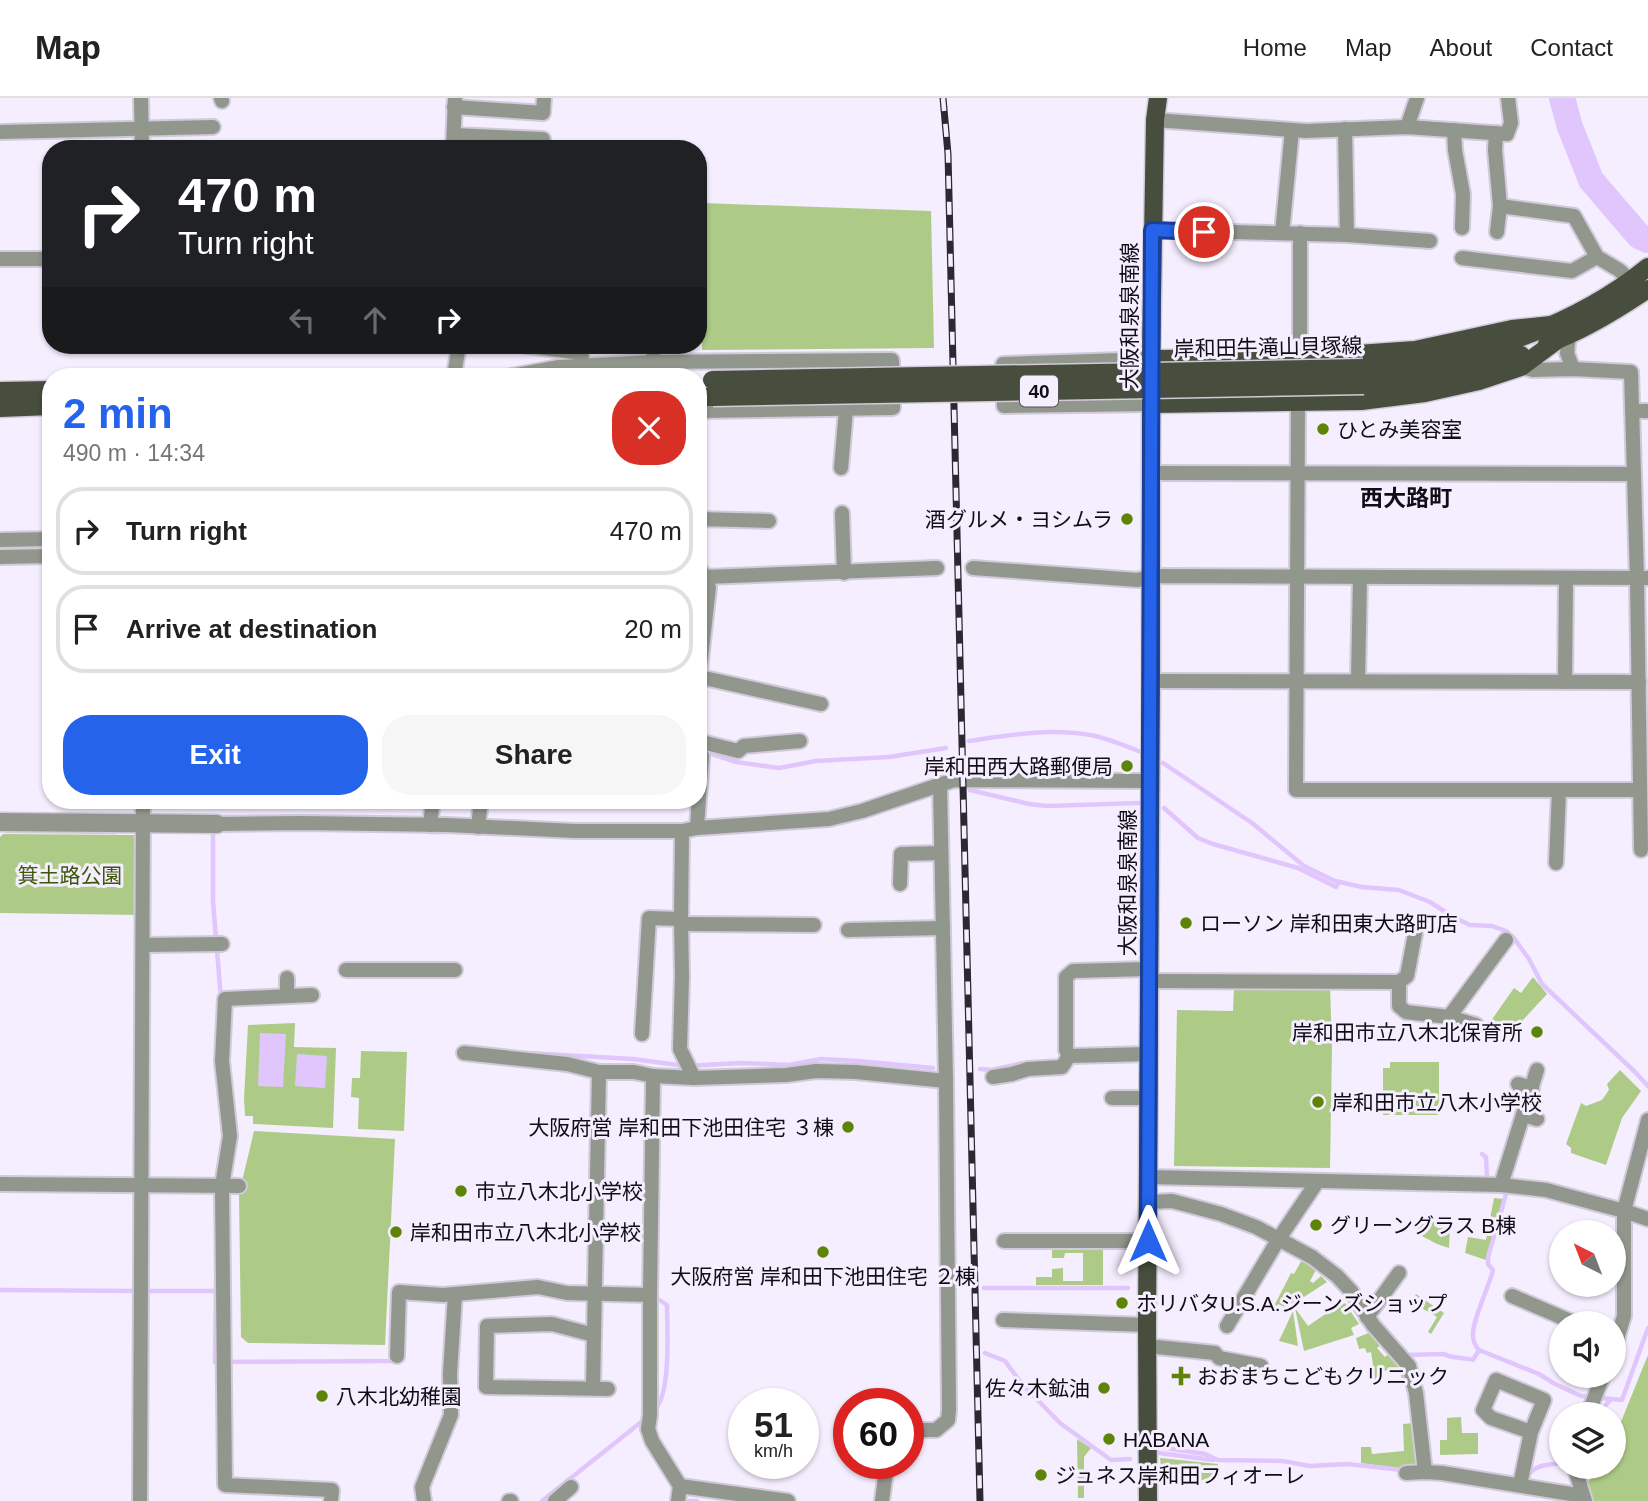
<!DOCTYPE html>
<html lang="en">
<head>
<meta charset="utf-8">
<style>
  :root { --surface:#fff; --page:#f6f6f6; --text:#222; --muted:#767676; --line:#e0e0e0; --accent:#2563eb }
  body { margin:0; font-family:Arial,"Noto Sans JP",sans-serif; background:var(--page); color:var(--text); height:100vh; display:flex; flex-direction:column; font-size:26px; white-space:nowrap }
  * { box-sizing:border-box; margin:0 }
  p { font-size:23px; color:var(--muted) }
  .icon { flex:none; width:38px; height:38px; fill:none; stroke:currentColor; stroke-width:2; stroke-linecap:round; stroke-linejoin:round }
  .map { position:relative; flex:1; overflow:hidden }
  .side { position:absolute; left:42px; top:270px; width:665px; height:441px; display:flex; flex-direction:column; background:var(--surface); border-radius:28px; box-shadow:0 2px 5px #0004 }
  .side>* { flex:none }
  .hud { position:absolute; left:42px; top:42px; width:665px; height:214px; border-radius:28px; box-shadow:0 2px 5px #0004; background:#202124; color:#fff; overflow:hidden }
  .needle { width:46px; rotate:318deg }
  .buttons { position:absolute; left:1549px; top:1122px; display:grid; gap:14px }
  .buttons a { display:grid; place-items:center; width:77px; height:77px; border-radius:50%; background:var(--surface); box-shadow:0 2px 5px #0004; font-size:35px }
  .speed { position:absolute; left:728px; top:1290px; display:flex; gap:14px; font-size:35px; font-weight:700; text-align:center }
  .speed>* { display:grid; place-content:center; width:91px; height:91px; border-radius:50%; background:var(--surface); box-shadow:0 2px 5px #0004; line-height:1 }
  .speed small { font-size:18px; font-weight:400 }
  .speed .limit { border:10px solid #d22; background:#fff; color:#111 }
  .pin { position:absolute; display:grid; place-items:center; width:60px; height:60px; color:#fff; margin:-30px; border:4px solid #fff; border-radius:50%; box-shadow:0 2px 7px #0007 }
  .me { position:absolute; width:77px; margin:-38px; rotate:0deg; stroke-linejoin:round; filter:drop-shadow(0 0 5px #0008) }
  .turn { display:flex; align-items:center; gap:24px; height:147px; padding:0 21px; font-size:32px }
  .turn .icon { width:91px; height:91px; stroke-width:2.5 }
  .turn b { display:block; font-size:49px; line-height:60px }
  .lanes { display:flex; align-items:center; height:66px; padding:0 21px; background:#0003; justify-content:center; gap:35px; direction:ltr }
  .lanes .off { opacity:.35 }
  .round { display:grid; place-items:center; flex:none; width:74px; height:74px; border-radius:28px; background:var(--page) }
  .head { display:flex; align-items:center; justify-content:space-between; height:119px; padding:0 21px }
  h1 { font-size:42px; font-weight:700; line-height:52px; color:var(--accent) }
  .action { display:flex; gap:14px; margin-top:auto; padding:14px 21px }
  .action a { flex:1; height:80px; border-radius:28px; background:var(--accent); color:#fff; font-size:28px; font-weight:700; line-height:80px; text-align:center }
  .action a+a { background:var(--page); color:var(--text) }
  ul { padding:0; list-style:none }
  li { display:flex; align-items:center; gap:21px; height:88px; margin:0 14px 10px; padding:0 7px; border:4px solid var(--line); border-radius:28px }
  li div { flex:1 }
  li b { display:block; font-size:26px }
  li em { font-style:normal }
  header { display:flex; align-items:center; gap:42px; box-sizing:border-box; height:98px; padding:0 35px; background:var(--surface); border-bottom:2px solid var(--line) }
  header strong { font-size:33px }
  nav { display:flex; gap:38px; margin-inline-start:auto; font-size:24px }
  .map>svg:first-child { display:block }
  .green { fill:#adcb87 }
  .water { fill:#e0c6fd }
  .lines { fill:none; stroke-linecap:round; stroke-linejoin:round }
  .stream { stroke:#e0c6fd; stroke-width:4.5 }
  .river { stroke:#e0c6fd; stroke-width:26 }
  .minor-casing { stroke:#d0cad9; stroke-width:18 }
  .tertiary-casing { stroke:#d0cad9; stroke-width:21 }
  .primary-casing { stroke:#d0cad9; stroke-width:21 }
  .minor { stroke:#92978e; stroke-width:14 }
  .tertiary { stroke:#92978e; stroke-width:18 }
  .primary { stroke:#474e3e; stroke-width:18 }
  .rail-casing { stroke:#2c2831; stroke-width:7 }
  .rail { stroke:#f5eeff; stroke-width:4.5; stroke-dasharray:13; stroke-linecap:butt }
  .primary-bridge-casing { stroke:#d0cad9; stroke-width:21; stroke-linecap:butt }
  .primary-bridge { stroke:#474e3e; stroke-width:18 }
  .route-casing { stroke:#184099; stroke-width:18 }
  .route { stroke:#2563eb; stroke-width:12 }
  .poi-dot { fill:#5d8406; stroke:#f5eeff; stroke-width:2.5 }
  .labels { text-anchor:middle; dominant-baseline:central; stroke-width:6; stroke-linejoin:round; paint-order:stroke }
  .shield { fill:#f5eeff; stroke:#55505a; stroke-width:2 }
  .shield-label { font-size:19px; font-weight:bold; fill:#100d14 }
  .street-label { font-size:21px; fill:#100d14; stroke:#f5eeff }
  .poi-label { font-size:21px; fill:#100d14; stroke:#f5eeff; text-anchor:start }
  .park-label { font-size:21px; fill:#3d5709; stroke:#f5eeff }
  .neighbourhood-label { font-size:23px; font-weight:bold; fill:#100d14; stroke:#f5eeff }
</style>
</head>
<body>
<header>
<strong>Map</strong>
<nav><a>Home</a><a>Map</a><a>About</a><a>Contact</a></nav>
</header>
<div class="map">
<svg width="1648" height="1403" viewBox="0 0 1648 1403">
  <rect width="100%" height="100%" fill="#f5eeff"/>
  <g class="green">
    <path d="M702 105 931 113 934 250 702 252Z"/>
    <path d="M3 736 135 737 139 740 140 817 0 815V739Z"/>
    <path d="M1533 879 1547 896 1509 937 1496 946 1494 941 1486 938 1488 927 1514 890 1521 895Z"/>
    <path d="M1330 889 1332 948 1330 1070 1174 1068 1177 912 1233 913 1234 890Z"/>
    <path d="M295 925 294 949 336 950 333 1030 253 1026V1018H245L244 1001 248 927Z"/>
    <path d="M361 953 407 954 404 1033 358 1031 359 1000 351 999 352 980H360Z"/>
    <path d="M1390 964H1439V1017H1383V970H1390Z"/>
    <path d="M1620 972 1641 993 1622 1020 1606 1067 1571 1055V1050L1566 1046 1581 1005 1586 1008 1602 1002 1609 992 1607 986Z"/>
    <path d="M254 1033 395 1041 385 1247 248 1245 241 1239 239 1096Z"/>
    <path d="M1494 1100 1503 1101 1486 1162 1465 1155 1468 1139 1486 1142Z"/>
    <path d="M1418 1124H1437V1130H1450L1449 1150 1437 1146 1418 1136Z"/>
    <path d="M1052 1147H1103V1187H1036V1179H1052V1171L1063 1170V1183H1083V1155H1065L1064 1160H1052Z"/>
    <path d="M1303 1160 1318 1168 1310 1183 1313 1185 1321 1178 1327 1184 1287 1210 1278 1206 1274 1215 1271 1214 1291 1175 1294 1176Z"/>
    <path d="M1416 1196 1444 1215 1431 1236 1428 1234 1437 1219 1418 1208 1416 1210 1410 1207Z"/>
    <path d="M1345 1205 1359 1226 1351 1230 1354 1237 1304 1253 1295 1210 1308 1228 1337 1208 1338 1209Z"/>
    <path d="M1293 1213 1298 1248 1279 1243Z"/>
    <path d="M1371 1234 1382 1245 1377 1250 1385 1259 1390 1255 1405 1269 1408 1281 1402 1283 1400 1270 1379 1274 1381 1281 1371 1282 1369 1268 1373 1267 1371 1254 1367 1255 1365 1250 1359 1251 1356 1240Z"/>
    <path d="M1648 1257V1403H1593L1586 1386 1602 1369 1614 1368V1341Z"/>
    <path d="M1461 1319 1462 1335H1478V1356L1440 1357V1342H1447V1320Z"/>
    <path d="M1415 1325 1418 1368 1398 1370 1361 1365V1349H1371L1372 1356 1404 1353 1403 1326Z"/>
    <path d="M1077 1341 1091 1350 1084 1359V1400H1078Z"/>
    <path d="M1160 1360 1218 1366 1217 1382H1163Z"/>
  </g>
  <g class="water">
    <path d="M260 935 286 936 283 989 258 988Z"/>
    <path d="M297 956 327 958 325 990 295 988Z"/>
  </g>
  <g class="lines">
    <g class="stream">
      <path d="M6 450 51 449"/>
      <path d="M969 643C1010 637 1049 630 1090 637 1108 640 1126 648 1143 655"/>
      <path d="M706 654 736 664 779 670 816 663 889 659 946 650"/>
      <path d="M1163 665 1252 725 1304 768 1335 783 1362 789 1399 792 1430 804 1453 819 1470 827 1492 828 1506 833 1514 840 1529 861 1542 886 1634 973 1648 988"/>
      <path d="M970 692 1029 706 1047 708 1139 705"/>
      <path d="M1164 710 1198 740 1213 746 1298 770 1336 789 1339 784"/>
      <path d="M7 733 114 734"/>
      <path d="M213 734V803L216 841"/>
      <path d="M429 734H445"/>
      <path d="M217 852 221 901"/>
      <path d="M527 955 633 961 685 968 742 965 789 967 821 961 858 963 933 970"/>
      <path d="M980 971 992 972 1023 965"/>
      <path d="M1482 1056 1486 1059 1487 1079"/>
      <path d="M1504 1093H1507L1488 1159V1166L1493 1172C1489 1189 1472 1223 1473 1237 1473 1243 1475 1248 1479 1252L1539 1276 1555 1286 1581 1298 1611 1301 1598 1316"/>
      <path d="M216 1182 215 1264 392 1263V1258"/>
      <path d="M984 1190H1128"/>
      <path d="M0 1192 136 1193"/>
      <path d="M148 1193H216"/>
      <path d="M985 1255 1005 1263 1022 1286 1060 1325 1111 1362 1130 1361"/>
      <path d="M1405 1257 1444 1256C1453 1261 1463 1259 1473 1262L1479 1252"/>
      <path d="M1611 1301 1622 1302 1648 1230"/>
      <path d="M652 1315C672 1300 667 1232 667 1207L658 1201"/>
      <path d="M1159 1349 1205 1356 1218 1362 1282 1363 1310 1368 1347 1366 1403 1372"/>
      <path d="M1159 1355 1213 1362"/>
      <path d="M1528 1378C1534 1366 1549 1367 1561 1365"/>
      <path d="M542 1403 645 1321"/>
      <path d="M689 1403H697"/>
    </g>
    <path class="river" d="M1562 0 1570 29 1591 82 1639 138 1648 142"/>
    <g class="minor-casing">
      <g id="minor">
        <path d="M141 0 142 51"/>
        <path d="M221 0 222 3"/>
        <path d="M454 9 543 15 544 0"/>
        <path d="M1155 22 1306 33 1407 29 1507 36 1511 25 1508 0"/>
        <path d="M1407 29 1417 0"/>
        <path d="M1345 31 1347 137"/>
        <path d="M1454 32 1455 52 1463 96 1462 130"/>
        <path d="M0 34 213 29"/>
        <path d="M1496 35 1495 52 1500 108 1497 134"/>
        <path d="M454 37 543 41"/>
        <path d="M453 51 455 0"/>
        <path d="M1500 108 1574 118 1597 159 1619 172 1631 183"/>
        <path d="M1152 132 1347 137 1430 143"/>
        <path d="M1282 135 1292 32"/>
        <path d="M1462 160 1572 173 1597 159"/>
        <path d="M0 161H51"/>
        <path d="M1569 237 1567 255 1573 271"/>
        <path d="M522 247 581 255 583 267"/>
        <path d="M1300 260V135"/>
        <path d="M1151 261 1003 266 1004 308 1152 306"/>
        <path d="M653 264 654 247"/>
        <path d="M1521 269 1533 272 1573 271 1631 274 1637 480 1641 752"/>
        <path d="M454 278 459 247"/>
        <path d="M511 278 559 269 653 264 892 262 893 310 698 313"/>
        <path d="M1298 305 1296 692H1640"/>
        <path d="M1632 313H1648"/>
        <path d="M841 370 846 311"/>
        <path d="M1151 375 1634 376"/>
        <path d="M842 415 844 475"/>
        <path d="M698 421 769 423"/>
        <path d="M0 442 51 441"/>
        <path d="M0 459 51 458"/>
        <path d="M698 469 705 479 937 470"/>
        <path d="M973 470 1138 482 1152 478 1648 480"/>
        <path d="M700 579 821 606"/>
        <path d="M1151 583 1639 584"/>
        <path d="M1358 583 1360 480"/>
        <path d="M1565 584 1566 480"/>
        <path d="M698 586 709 490 705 479"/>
        <path d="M698 643 738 653 744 648 800 643"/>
        <path d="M217 726 302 725 447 727 575 733H682L697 730 829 721 862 713 954 682 1150 683"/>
        <path d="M430 727 433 702"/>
        <path d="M478 729 481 702"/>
        <path d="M697 730 702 658 698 648"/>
        <path d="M682 733 681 821 682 878 680 951 694 980"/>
        <path d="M1556 765 1559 692"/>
        <path d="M900 786 901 756 941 755"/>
        <path d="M681 826 814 827"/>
        <path d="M848 832 943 830"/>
        <path d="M143 847 222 846"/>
        <path d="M346 872H455"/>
        <path d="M287 880V898"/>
        <path d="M1149 883 1399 884 1407 878 1415 836"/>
        <path d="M1399 884V908L1406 914 1449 919 1476 927"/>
        <path d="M312 897 225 901 222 963 230 1038 222 1088 225 1387 332 1392 331 1403"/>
        <path d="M1449 919 1506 842"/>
        <path d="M642 936 649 820 681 821"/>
        <path d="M464 955 567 966 599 974H634L653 978 694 980 786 977 816 973 856 974 946 983"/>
        <path d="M1069 958 1066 952V879L1073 873 1149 871"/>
        <path d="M1069 958 1149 956"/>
        <path d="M653 978 650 1197V1317L648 1331 652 1343 680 1388 678 1403"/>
        <path d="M993 979 1012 976 1028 971 1062 969 1069 958"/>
        <path d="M1518 986 1532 990"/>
        <path d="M1112 1000H1149"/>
        <path d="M1523 1017 1537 1021"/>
        <path d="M1148 1079 1501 1087 1546 1092 1624 1113 1648 1121"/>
        <path d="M0 1086 239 1088"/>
        <path d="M1501 1087 1537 972"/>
        <path d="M1148 1104 1172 1103 1221 1116 1256 1129 1312 1159 1337 1178 1351 1193 1373 1227 1409 1268 1416 1295 1425 1374"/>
        <path d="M1004 1143H1148"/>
        <path d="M1512 1198 1575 1225"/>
        <path d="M1367 1219 1399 1175"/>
        <path d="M1003 1222 1147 1227"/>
        <path d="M1227 1228 1278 1142 1317 1084"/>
        <path d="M594 1237 552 1226 487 1228 486 1289 608 1291"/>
        <path d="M1147 1248 1215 1255 1219 1260 1261 1268"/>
        <path d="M1614 1251 1624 1218V1113L1648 1022"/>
        <path d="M397 1258 399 1194 443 1197 538 1189 567 1195 650 1197"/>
        <path d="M593 1290 599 974"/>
        <path d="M1588 1316 1603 1278"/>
        <path d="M908 1332H936L948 1322 949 1312 946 983 940 687"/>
        <path d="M1574 1368 1585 1403"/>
        <path d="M1406 1375 1425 1374 1442 1375 1583 1398"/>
        <path d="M1520 1387 1531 1334 1544 1302 1496 1282 1483 1312 1491 1320 1531 1334"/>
        <path d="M680 1388 788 1403"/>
        <path d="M140 1403 143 702"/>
        <path d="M424 1403 422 1389 451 1317 450 1276 455 1196"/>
        <path d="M509 1403H511"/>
        <path d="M555 1403 571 1389"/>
        <path d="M882 1403 887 1365"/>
      </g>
    </g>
    <g class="tertiary-casing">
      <path id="tertiary" d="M0 724 217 726"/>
    </g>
    <g class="primary-casing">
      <g id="primary">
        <path d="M1547 246C1583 233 1617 212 1648 191"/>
        <path d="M1151 261 1300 260 1415 252 1512 231 1551 227"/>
        <path d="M1363 270C1462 267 1570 232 1648 169"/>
        <path d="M1364 287 1436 279 1521 257"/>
        <path d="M0 293 51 292"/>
        <path d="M698 299H713"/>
        <path d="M1152 306 1361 303 1425 295 1479 283 1521 269 1556 243"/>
        <path d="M0 310 51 308"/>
        <path d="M1148 1403 1147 1227 1151 583V261L1155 22 1158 0"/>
      </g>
    </g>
    <use href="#minor" class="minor"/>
    <use href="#tertiary" class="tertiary"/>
    <use href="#primary" class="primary"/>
    <g class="rail-casing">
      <path id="rail" d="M943 0 948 56 980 1403"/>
    </g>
    <use href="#rail" class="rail"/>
    <g class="primary-bridge-casing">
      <g id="primary-bridge">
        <path d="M712 282 1363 270"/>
        <path d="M713 299 1364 287"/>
      </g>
    </g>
    <use href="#primary-bridge" class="primary-bridge"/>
  </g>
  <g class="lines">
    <g class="route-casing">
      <path id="route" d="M1148 1143 1152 132 1204 134"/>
    </g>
    <use href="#route" class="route"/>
  </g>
  <g class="poi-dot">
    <circle cx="1323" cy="331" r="7"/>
    <circle cx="1127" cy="421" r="7"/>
    <circle cx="1127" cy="668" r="7"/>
    <circle cx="1186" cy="825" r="7"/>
    <circle cx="1537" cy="934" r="7"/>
    <circle cx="1318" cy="1004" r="7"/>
    <circle cx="848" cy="1029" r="7"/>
    <circle cx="461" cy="1093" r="7"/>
    <circle cx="1316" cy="1127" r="7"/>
    <circle cx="396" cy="1134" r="7"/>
    <circle cx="823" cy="1154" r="7"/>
    <circle cx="1122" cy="1205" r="7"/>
    <path d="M1177.5 1267.5h7v7h7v7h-7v7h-7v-7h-7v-7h7z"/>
    <circle cx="1104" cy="1290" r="7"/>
    <circle cx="322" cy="1298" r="7"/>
    <circle cx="1109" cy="1341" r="7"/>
    <circle cx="1041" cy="1377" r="7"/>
  </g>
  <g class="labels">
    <rect class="shield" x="1020" y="277.5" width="38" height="31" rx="5"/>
    <g class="shield-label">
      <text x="1039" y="293">40</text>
    </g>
    <g class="street-label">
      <text transform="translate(1129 218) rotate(-90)">大阪和泉泉南線</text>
      <text transform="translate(1268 249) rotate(-1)">岸和田牛滝山貝塚線</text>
      <text transform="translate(1127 785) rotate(-90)">大阪和泉泉南線</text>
    </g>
    <g class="poi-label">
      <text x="1337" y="331">ひとみ美容室</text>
      <text x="1113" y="421" text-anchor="end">酒グルメ・ヨシムラ</text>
      <text x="1113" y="668" text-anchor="end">岸和田西大路郵便局</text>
      <text x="1200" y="825">ローソン 岸和田東大路町店</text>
      <text x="1523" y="934" text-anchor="end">岸和田市立八木北保育所</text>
      <text x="1332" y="1004">岸和田市立八木小学校</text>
      <text x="834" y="1029" text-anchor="end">大阪府営 岸和田下池田住宅 ３棟</text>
      <text x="475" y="1093">市立八木北小学校</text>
      <text x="1330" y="1127">グリーングラス B棟</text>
      <text x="410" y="1134">岸和田市立八木北小学校</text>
      <text x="823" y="1178" text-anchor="middle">大阪府営 岸和田下池田住宅 ２棟</text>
      <text x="1136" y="1205">ホリバタU.S.A.ジーンズショップ</text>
      <text x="1197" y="1278">おおまちこどもクリニック</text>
      <text x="1090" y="1290" text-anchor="end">佐々木鉱油</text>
      <text x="336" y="1298">八木北幼稚園</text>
      <text x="1123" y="1341">HABANA</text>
      <text x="1055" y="1377">ジュネス岸和田フィオーレ</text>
    </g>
    <g class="park-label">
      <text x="70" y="777">箕土路公園</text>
    </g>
    <g class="neighbourhood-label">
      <text x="1406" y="400">西大路町</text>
    </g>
  </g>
</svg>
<div class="buttons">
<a><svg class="needle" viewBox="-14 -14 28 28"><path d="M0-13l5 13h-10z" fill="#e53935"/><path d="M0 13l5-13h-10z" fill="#767676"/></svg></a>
<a><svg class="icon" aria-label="sound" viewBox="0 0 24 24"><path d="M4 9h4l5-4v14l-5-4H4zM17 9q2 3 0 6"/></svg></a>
<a><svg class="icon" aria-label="layers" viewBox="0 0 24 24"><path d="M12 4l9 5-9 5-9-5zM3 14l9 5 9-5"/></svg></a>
</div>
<div class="speed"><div>51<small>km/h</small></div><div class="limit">60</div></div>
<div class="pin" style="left:1204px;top:134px;background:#d93025"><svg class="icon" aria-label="arrive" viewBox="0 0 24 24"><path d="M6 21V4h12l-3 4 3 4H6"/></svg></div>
<svg class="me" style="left:1148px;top:1143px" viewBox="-20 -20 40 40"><path d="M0-17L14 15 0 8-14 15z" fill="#2563eb" stroke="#fff" stroke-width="4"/></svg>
<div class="hud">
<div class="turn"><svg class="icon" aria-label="right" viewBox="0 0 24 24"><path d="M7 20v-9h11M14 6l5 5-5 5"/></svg><div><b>470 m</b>Turn right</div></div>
<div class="lanes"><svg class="icon off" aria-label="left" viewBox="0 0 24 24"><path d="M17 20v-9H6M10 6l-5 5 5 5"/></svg><svg class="icon off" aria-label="ahead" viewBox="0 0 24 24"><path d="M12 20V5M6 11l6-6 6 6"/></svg><svg class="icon" aria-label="right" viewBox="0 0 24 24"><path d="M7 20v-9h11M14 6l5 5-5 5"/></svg></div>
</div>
<section class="side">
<div class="head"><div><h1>2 min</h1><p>490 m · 14:34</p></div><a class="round" style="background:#d93025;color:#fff"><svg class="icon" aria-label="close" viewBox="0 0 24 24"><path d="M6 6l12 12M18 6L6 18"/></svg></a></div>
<ul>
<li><svg class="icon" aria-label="right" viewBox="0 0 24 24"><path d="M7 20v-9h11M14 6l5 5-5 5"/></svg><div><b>Turn right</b></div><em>470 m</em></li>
<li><svg class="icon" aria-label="arrive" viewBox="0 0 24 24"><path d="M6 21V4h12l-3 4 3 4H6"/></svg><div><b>Arrive at destination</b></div><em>20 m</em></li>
</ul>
<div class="action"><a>Exit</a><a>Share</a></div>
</section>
</div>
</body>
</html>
